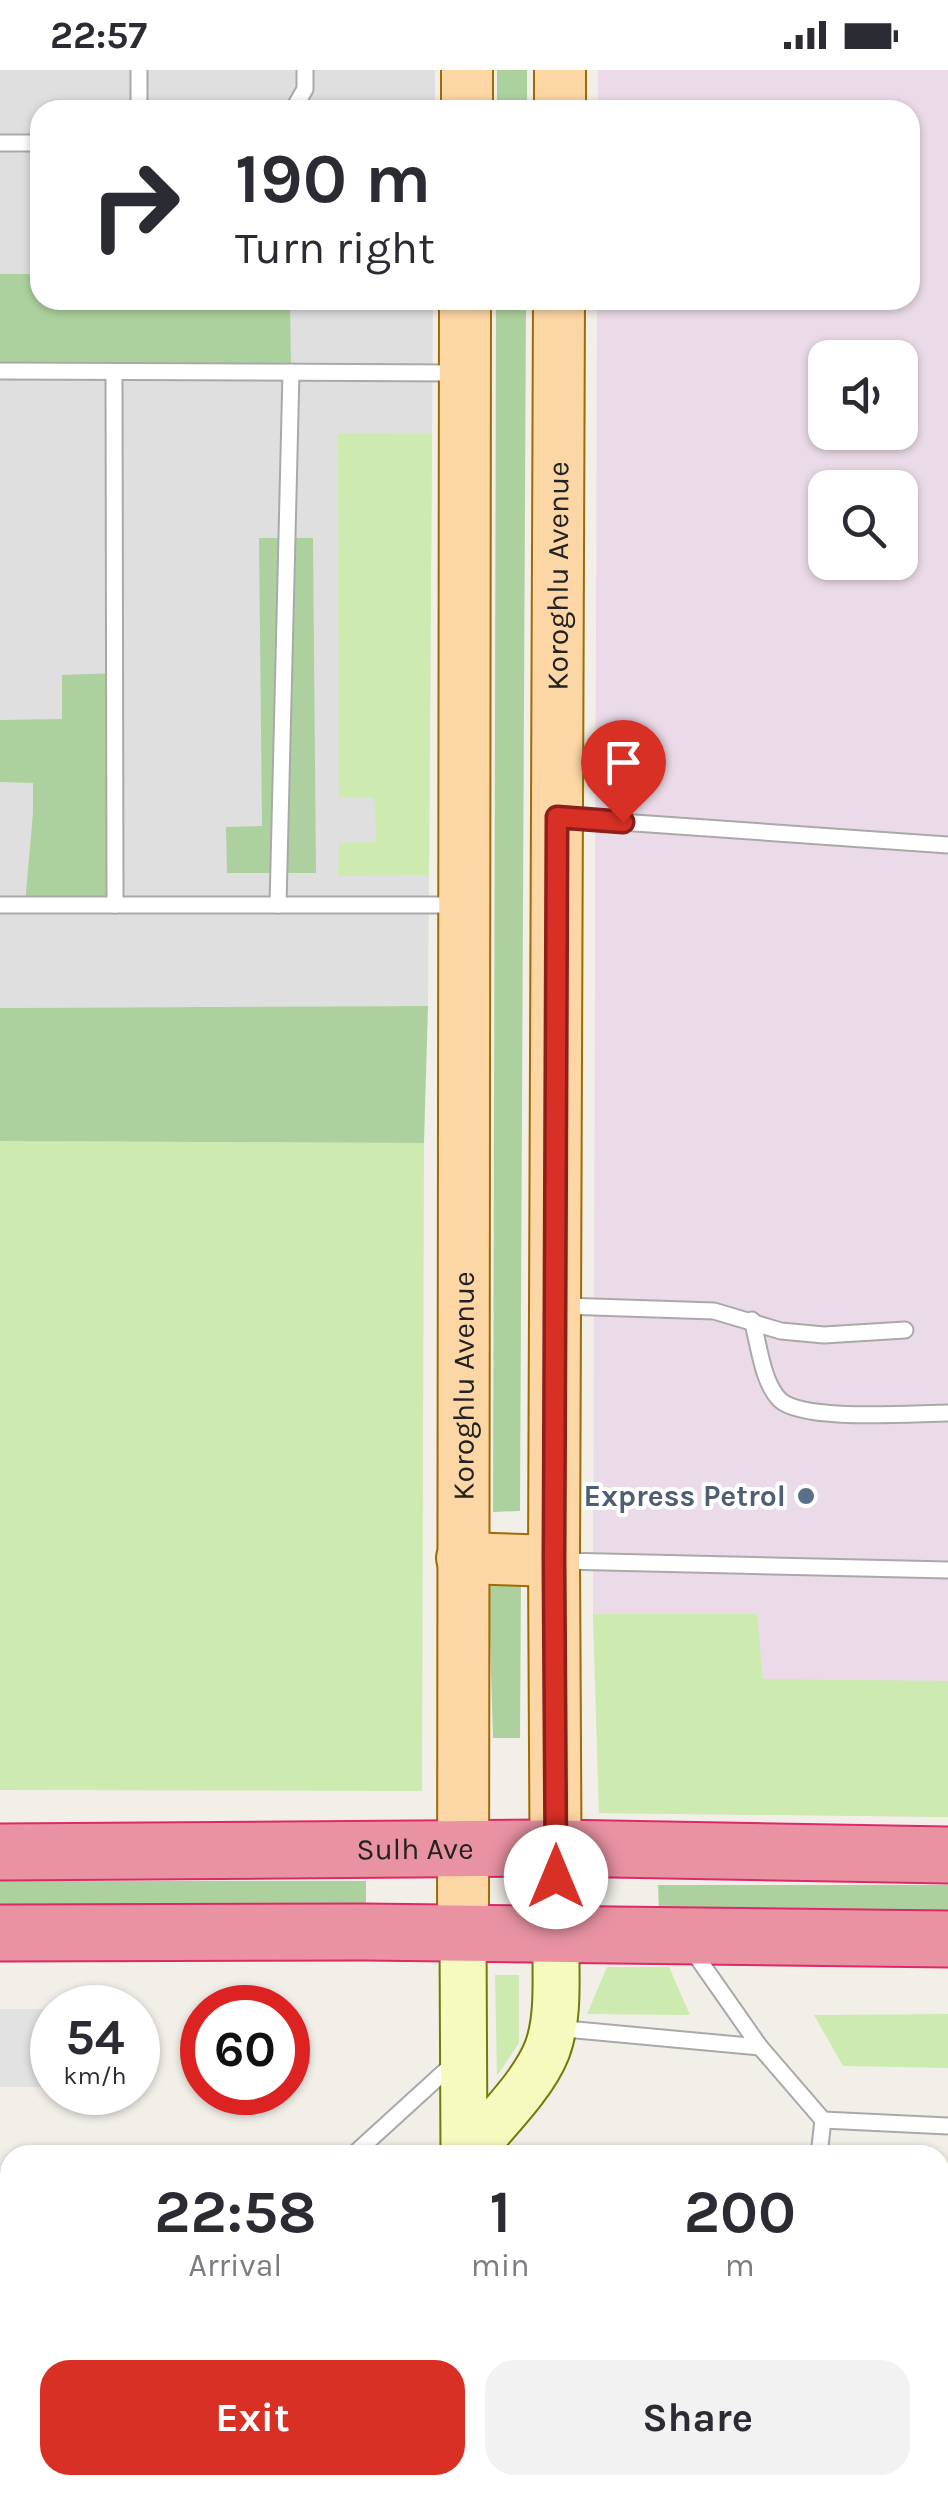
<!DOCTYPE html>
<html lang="en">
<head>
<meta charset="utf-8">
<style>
  :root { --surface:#fff; --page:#f2f2f3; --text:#2b2b33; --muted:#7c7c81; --accent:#d93025 }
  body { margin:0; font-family:Karla,sans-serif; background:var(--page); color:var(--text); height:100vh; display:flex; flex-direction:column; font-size:38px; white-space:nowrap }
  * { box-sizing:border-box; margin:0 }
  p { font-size:32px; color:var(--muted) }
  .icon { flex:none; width:55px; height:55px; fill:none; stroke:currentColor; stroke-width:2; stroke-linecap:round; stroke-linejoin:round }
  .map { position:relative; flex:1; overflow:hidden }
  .details { position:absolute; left:0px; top:2075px; width:950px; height:350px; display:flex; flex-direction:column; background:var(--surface); border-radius:30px 30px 0 0; box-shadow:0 2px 8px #0004 }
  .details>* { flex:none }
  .top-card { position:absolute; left:30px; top:30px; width:890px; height:210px; border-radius:30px; box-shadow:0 2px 8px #0004; background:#fff; color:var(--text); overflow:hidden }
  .buttons { position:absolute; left:808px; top:270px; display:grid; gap:20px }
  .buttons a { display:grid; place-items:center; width:110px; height:110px; border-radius:20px; background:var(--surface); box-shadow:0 2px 8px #0004; font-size:50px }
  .speed { position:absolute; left:30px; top:1915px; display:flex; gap:20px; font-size:50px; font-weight:700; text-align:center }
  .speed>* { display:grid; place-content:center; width:130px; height:130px; border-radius:50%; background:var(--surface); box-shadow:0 2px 8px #0004; line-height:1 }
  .speed small { font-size:25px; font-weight:400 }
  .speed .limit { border:15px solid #d22; background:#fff; color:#111 }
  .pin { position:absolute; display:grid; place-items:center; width:85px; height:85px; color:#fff; margin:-102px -42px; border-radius:50% 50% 50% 0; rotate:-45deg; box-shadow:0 0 10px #0007 }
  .pin .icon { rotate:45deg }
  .me { position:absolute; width:110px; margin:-55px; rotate:0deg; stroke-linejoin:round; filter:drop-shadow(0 0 8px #0008) }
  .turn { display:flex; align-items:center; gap:35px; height:210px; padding:0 40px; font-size:45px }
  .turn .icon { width:130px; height:130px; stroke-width:2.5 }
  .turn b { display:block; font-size:70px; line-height:85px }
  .eta { display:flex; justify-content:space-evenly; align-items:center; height:170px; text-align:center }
  .eta b { font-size:60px; font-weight:700; line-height:70px }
  .button { display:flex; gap:20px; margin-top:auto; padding:20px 40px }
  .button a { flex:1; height:115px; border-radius:30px; background:var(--accent); color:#fff; font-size:40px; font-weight:700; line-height:115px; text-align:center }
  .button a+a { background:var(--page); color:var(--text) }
  .status { display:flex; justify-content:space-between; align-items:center; height:70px; padding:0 50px; background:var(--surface); direction:ltr }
  .status svg { height:28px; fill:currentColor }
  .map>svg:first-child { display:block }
  .residential { fill:#e0dfdf }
  .industrial { fill:#ebdbe8; fill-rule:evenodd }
  .grass { fill:#cdebb0 }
  .forest { fill:#add19e }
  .parking { fill:#e2e2e2 }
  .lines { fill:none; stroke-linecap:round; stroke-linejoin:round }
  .lane-casing { stroke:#a9a9a9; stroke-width:19 }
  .secondary-casing { stroke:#707d05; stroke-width:49 }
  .primary-casing { stroke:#a06b00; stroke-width:54 }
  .highway-casing { stroke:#dc2a67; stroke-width:59 }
  .lane { stroke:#fff; stroke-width:15 }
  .secondary { stroke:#f7fabf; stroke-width:45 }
  .primary { stroke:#fcd6a4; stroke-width:50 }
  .highway { stroke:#e892a2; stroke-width:55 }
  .route-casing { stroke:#8d1f18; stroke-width:25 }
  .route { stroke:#d93025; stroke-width:18 }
  .service-dot { fill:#5c6f8a; stroke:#fff; stroke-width:4 }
  .labels { text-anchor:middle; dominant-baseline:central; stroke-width:8; stroke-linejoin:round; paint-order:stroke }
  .street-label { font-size:30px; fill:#222; stroke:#fff }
  .service-label { font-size:30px; font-weight:bold; fill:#4e5e75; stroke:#fff; text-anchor:end }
</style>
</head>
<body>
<div class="status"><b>22:57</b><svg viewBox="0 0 49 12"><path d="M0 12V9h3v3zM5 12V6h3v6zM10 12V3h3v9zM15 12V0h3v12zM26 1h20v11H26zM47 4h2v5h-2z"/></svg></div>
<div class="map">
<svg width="948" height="2425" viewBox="0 0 948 2425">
  <rect width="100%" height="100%" fill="#f2efe9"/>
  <g class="residential">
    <path d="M0 0H435V40H40V230H433L428 936 0 938Z"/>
    <path d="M678 2415H746L809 2425H677Z"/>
  </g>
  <path class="industrial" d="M598 0H948V1747L599 1743 593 1544 597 230H910V40H598ZM825 288H900V362H825ZM825 418H900V492H825Z"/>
  <g class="grass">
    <path d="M338 363 432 364 429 805 338 806 339 773 376 772 374 727H339Z"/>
    <path d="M0 1071 424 1073 422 1721 0 1720Z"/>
    <path d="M593 1544H757L763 1609 948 1611V1747L599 1743Z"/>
    <path d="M607 1897H669L690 1945 587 1944Z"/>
    <path d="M495 1905H519V1973L497 2006Z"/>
    <path d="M948 1944V1998L843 1996 814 1945Z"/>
  </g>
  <g class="forest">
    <rect x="497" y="0" width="30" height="40"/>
    <path d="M0 204H40V230H290L291 302 0 301Z"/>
    <path d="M496 230H526L520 1441 493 1442Z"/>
    <path d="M259 468H313L316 803H227L226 757 262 756Z"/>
    <path d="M114 603 115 835 25 834 33 743V713L0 712V650L62 649V605Z"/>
    <path d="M428 936 424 1073 0 1071V938Z"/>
    <path d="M488 1505 521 1507 520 1668H493Z"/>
    <rect x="0" y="1811" width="366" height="30"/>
    <path d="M658 1815H948V1841L659 1842Z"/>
    <rect x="187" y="2415" width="38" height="10"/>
  </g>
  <rect class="parking" x="0" y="1939" width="52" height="78"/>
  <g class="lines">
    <g class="lane-casing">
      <g id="lane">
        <path d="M139 0V40"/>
        <path d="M293 40 305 19V0"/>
        <path d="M0 73H40"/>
        <path d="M0 301 456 303"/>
        <path d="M114 302 115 835"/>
        <path d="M563 748 948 775"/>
        <path d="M0 835H458"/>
        <path d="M278 835 291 302"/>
        <path d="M564 1236 714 1241 781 1261 824 1265 905 1260"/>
        <path d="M752 1250C759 1274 762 1312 780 1330 804 1352 914 1343 948 1343"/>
        <path d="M562 1491 948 1500"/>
        <path d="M690 1877 760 1977 823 2050 948 2056"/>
        <path d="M555 1958 760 1977"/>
        <path d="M353 2085 454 1993"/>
        <path d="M819 2085 823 2050"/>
        <path d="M0 2242H10"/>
        <path d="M55 2425 59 2415"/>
      </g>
    </g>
    <g class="secondary-casing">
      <g id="secondary">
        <path d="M463 1864 464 2085"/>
        <path d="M468 2085C493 2054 533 2016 547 1980 560 1946 555 1901 556 1864"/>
        <path d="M461 2425V2415"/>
      </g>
    </g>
    <g class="primary-casing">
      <g id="primary">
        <path d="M467 40V0"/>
        <path d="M560 40V0"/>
        <path d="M462 1488 554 1491"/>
        <path id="s1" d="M463 1864 465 230"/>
        <path id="s2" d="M556 1864 554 1491 559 230"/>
      </g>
    </g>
    <g class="highway-casing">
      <g id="highway">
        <path id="s3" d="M0 1782 556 1778 948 1785"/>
        <path d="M0 1863 364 1862 948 1869"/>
      </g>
    </g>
    <use href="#lane" class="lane"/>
    <use href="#secondary" class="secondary"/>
    <use href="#primary" class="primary"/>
    <use href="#highway" class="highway"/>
  </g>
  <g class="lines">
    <g class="route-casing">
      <path id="route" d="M556 1807 554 1491 557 747 623 752"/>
    </g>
    <use href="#route" class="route"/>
  </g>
  <circle class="service-dot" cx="806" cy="1426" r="10"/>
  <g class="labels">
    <g class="street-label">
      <text stroke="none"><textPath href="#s2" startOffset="1358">Koroghlu Avenue</textPath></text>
      <text stroke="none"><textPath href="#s1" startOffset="548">Koroghlu Avenue</textPath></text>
      <text stroke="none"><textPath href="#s3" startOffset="415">Sulh Ave</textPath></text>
    </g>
    <g class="service-label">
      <text x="786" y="1426">Express Petrol</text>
    </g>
  </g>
</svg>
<div class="buttons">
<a><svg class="icon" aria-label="sound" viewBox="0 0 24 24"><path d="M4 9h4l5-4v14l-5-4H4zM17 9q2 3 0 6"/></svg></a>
<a><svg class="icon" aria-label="search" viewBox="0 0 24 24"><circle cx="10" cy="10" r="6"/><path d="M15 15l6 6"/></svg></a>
</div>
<div class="speed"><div>54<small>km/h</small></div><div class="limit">60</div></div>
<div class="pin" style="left:623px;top:752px;background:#d93025"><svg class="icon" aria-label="arrive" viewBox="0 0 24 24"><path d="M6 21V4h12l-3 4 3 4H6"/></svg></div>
<svg class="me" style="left:556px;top:1807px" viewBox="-20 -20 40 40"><circle r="19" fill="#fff"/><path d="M0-13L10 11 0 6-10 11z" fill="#d93025"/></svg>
<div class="top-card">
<div class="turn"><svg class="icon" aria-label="right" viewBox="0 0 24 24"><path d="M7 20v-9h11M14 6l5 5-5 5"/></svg><div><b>190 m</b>Turn right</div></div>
</div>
<section class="details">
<div class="eta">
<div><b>22:58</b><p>Arrival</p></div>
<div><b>1</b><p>min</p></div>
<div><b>200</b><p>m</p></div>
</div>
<div class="button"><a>Exit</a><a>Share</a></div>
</section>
</div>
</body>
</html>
